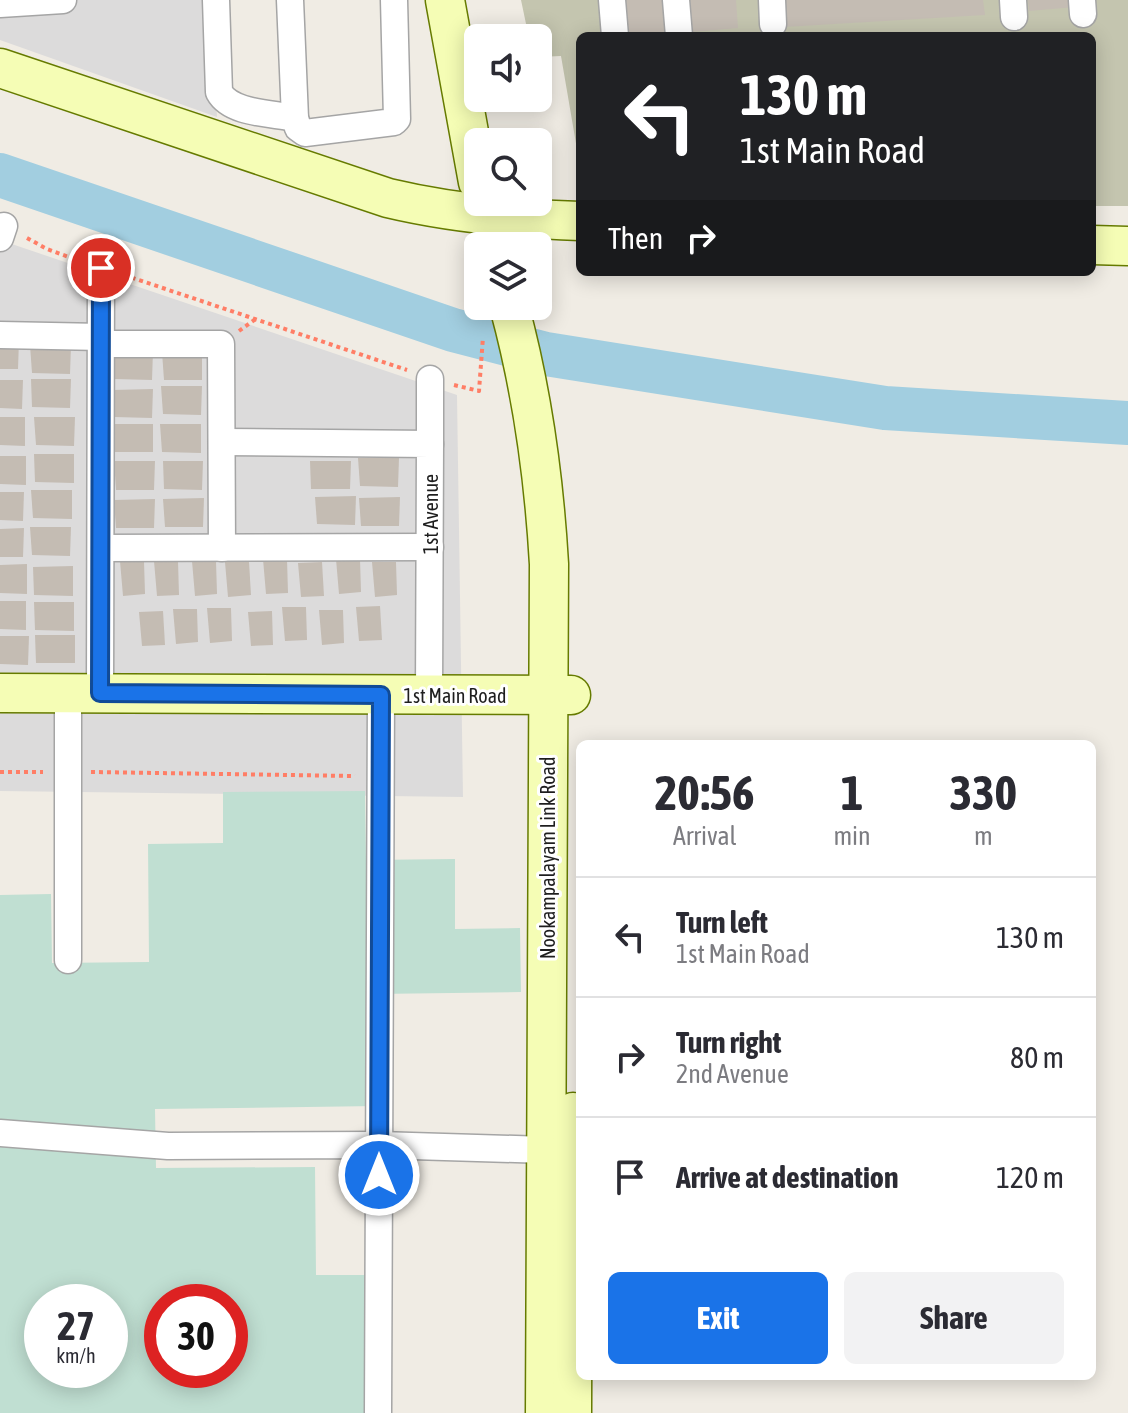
<!DOCTYPE html>
<html lang="en">
<head>
<meta charset="utf-8">
<style>
  :root { --surface:#fff; --page:#f2f2f3; --text:#2b2b33; --muted:#7c7c81; --line:#e1e1e2; --accent:#1a73e8 }
  body { margin:0; font-family:"Asap Condensed",sans-serif; background:var(--page); color:var(--text); height:100vh; display:flex; flex-direction:column; font-size:30px; white-space:nowrap }
  * { box-sizing:border-box; margin:0 }
  p { font-size:26px; color:var(--muted) }
  .icon { flex:none; width:44px; height:44px; fill:none; stroke:currentColor; stroke-width:2; stroke-linecap:round; stroke-linejoin:round }
  .map { position:relative; flex:1; overflow:hidden }
  .drawer { position:absolute; left:576px; top:740px; width:520px; height:640px; display:flex; flex-direction:column; background:var(--surface); border-radius:12px; box-shadow:0 4px 20px #0003 }
  .drawer>* { flex:none }
  .hud { position:absolute; left:576px; top:32px; width:520px; height:244px; border-radius:12px; box-shadow:0 4px 20px #0003; background:#202124; color:#fff; overflow:hidden }
  .controls { position:absolute; left:464px; top:24px; display:grid; gap:16px }
  .controls a { display:grid; place-items:center; width:88px; height:88px; border-radius:12px; background:var(--surface); box-shadow:0 4px 20px #0003; font-size:40px }
  .speed { position:absolute; left:24px; top:1284px; display:flex; gap:16px; font-size:40px; font-weight:700; text-align:center }
  .speed>* { display:grid; place-content:center; width:104px; height:104px; border-radius:50%; background:var(--surface); box-shadow:0 4px 20px #0003; line-height:1 }
  .speed small { font-size:20px; font-weight:400 }
  .speed .limit { border:12px solid #d22; background:#fff; color:#111 }
  .pin { position:absolute; display:grid; place-items:center; width:68px; height:68px; color:#fff; margin:-34px; border:4px solid #fff; border-radius:50%; box-shadow:0 2px 8px #0007 }
  .me { position:absolute; width:88px; margin:-44px; rotate:0deg; stroke-linejoin:round; filter:drop-shadow(0 0 6px #0008) }
  .turn { display:flex; align-items:center; gap:28px; height:168px; padding:0 32px; font-size:36px }
  .turn .icon { width:104px; height:104px; stroke-width:2.5 }
  .turn b { display:block; font-size:56px; line-height:68px }
  .then { display:flex; align-items:center; height:76px; padding:0 32px; background:#0003; gap:16px; font-size:30px }
  .eta { display:flex; justify-content:space-evenly; align-items:center; height:136px; text-align:center }
  .eta b { font-size:48px; font-weight:700; line-height:56px }
  .button { display:flex; gap:16px; margin-top:auto; padding:16px 32px }
  .button a { flex:1; height:92px; border-radius:12px; background:var(--accent); color:#fff; font-size:32px; font-weight:700; line-height:92px; text-align:center }
  .button a+a { background:var(--page); color:var(--text) }
  ul { padding:0; list-style:none }
  li { display:flex; align-items:center; gap:24px; height:120px; padding:0 32px; border-top:2px solid var(--line) }
  li div { flex:1 }
  li b { display:block; font-size:30px }
  li em { font-style:normal }
  .map>svg:first-child { display:block }
  .residential { fill:#dcdbdb }
  .construction { fill:#c4c5af }
  .wetland { fill:#c0dfd2; fill-rule:evenodd }
  .lines { fill:none; stroke-linecap:round; stroke-linejoin:round }
  .river { stroke:#a2cee0; stroke-width:44 }
  .building { fill:#c4bcb3 }
  .street-casing { stroke:#a5a5a5; stroke-width:29 }
  .secondary-casing { stroke:#667b00; stroke-width:41 }
  .path { stroke:#ff7e66; stroke-width:4; stroke-dasharray:4 4; stroke-linecap:butt }
  .street { stroke:#fff; stroke-width:26 }
  .secondary { stroke:#f5fdb5; stroke-width:38 }
  .route-casing { stroke:#114b97; stroke-width:20 }
  .route { stroke:#1a73e8; stroke-width:14 }
  .labels { text-anchor:middle; dominant-baseline:central; stroke-width:6; stroke-linejoin:round; paint-order:stroke }
  .street-label { font-size:20px; fill:#1e1e1e; stroke:#fff }
</style>
</head>
<body>
<div class="map">
<svg width="1128" height="1413" viewBox="0 0 1128 1413">
  <rect width="100%" height="100%" fill="#f0ece4"/>
  <g class="residential">
    <path d="M0 0H209L217 117 0 40Z"/>
    <path d="M0 240 457 395 463 797 0 791Z"/>
  </g>
  <path class="construction" d="M521 0H1128V206H1092V36H580L579 161 561 56 538 57V38H529Z"/>
  <path class="wetland" d="M365 791 366 860 455 859V929L520 928 521 992 375 994 377 1106 155 1109 156 1168 315 1167 316 1275H372L373 1413H0V895L51 894 52 963 149 962 148 844 223 843V792ZM42 1302H110V1370H42ZM162 1302H230V1370H162Z"/>
  <g class="lines">
    <path class="river" d="M0 175 453 330 546 354 885 408 1128 423"/>
  </g>
  <g class="building">
    <path d="M619 0H666L669 33 622 36Z"/>
    <path d="M689 0H736L738 28 692 32Z"/>
    <path d="M780 0H983L985 15 784 27Z"/>
    <path d="M1028 0H1075V7L1029 11Z"/>
    <path d="M0 340H19L18 369H0Z"/>
    <path d="M30 345H71L70 374 32 373Z"/>
    <path d="M112 351H153L152 380 114 379Z"/>
    <path d="M162 352H202V380H164Z"/>
    <path d="M31 379H71L70 408 32 407Z"/>
    <path d="M0 380H23L22 409 0 408Z"/>
    <path d="M161 386H202L201 415 163 414Z"/>
    <path d="M153 389 152 418 114 417 112 390Z"/>
    <path d="M0 417H25V446L0 445Z"/>
    <path d="M34 417H75L74 446 36 445Z"/>
    <path d="M113 424H153V452H114Z"/>
    <path d="M160 424H201V453L162 452Z"/>
    <path d="M34 454H74V483L35 482Z"/>
    <path d="M0 456H26V485L0 484Z"/>
    <path d="M358 458H399L398 487 360 486Z"/>
    <path d="M114 461H155L154 490H116Z"/>
    <path d="M163 461H203L202 490 164 489Z"/>
    <path d="M310 461H351L350 489H311Z"/>
    <path d="M31 490H72V519L33 518Z"/>
    <path d="M0 492H24L23 521 0 520Z"/>
    <path d="M356 496 355 525 317 524 315 497Z"/>
    <path d="M400 497 399 526H361L359 498Z"/>
    <path d="M204 498 203 527H165L163 499Z"/>
    <path d="M155 499 154 528H116L114 500Z"/>
    <path d="M30 527H71L70 556 32 555Z"/>
    <path d="M24 528 23 557H0V529Z"/>
    <path d="M263 559H287L288 593 266 594Z"/>
    <path d="M336 559H360L361 592 339 594Z"/>
    <path d="M120 561H144L145 594 123 596Z"/>
    <path d="M154 561H178L179 595 157 596Z"/>
    <path d="M192 561H216L217 594 195 596Z"/>
    <path d="M225 562H249L251 595 228 597Z"/>
    <path d="M322 562 324 596 301 597 298 563Z"/>
    <path d="M372 562H396L397 595 375 597Z"/>
    <path d="M27 564V594L0 593V565Z"/>
    <path d="M73 566V596L34 595 33 567Z"/>
    <path d="M0 601H26V630L0 629Z"/>
    <path d="M34 602H74V631L35 630Z"/>
    <path d="M380 606 382 640 359 641 356 607Z"/>
    <path d="M282 607H306L307 640 285 641Z"/>
    <path d="M207 608H231L232 641 210 643Z"/>
    <path d="M173 609H197L198 642 176 644Z"/>
    <path d="M319 610H343L344 643 322 645Z"/>
    <path d="M163 611 165 645 142 646 139 612Z"/>
    <path d="M272 611 273 645 251 646 248 612Z"/>
    <path d="M35 635H75V663H36Z"/>
    <path d="M0 636H29L28 665 0 664Z"/>
  </g>
  <g class="lines">
    <g class="street-casing">
      <g id="street">
        <path d="M216 0 219 92C231 114 272 113 295 118"/>
        <path d="M290 0 295 118 298 128 305 133 394 122 397 119 394 0"/>
        <path d="M612 0 615 36"/>
        <path d="M676 0 679 36"/>
        <path d="M772 0 773 24"/>
        <path d="M1013 0 1014 17"/>
        <path d="M1082 0 1083 14"/>
        <path d="M0 4 63 0"/>
        <path d="M0 238 4 226"/>
        <path d="M0 335 102 337"/>
        <path d="M102 344H221L222 548"/>
        <path d="M222 442 430 444 429 695"/>
        <path d="M430 444V379"/>
        <path d="M101 548 430 547"/>
        <path d="M68 693V960"/>
        <path d="M100 693 101 268"/>
        <path d="M0 1133 168 1146 379 1145 546 1150"/>
        <path d="M378 1413 381 695"/>
      </g>
    </g>
    <g class="secondary-casing">
      <g id="secondary">
        <path d="M445 0 478 182"/>
        <path d="M0 68 388 198C451 213 515 219 580 221"/>
        <path d="M1092 245 1128 246"/>
        <path d="M509 306C532 390 544 478 549 564L545 1413"/>
        <path d="M0 693 571 695"/>
        <path d="M572 1413 573 1112"/>
      </g>
    </g>
    <g class="path">
      <path d="M27 238 47 249 77 260"/>
      <path d="M124 275 407 370"/>
      <path d="M239 331 257 318"/>
      <path d="M454 385 479 391 483 337"/>
      <path d="M0 772H43"/>
      <path d="M91 772 355 776"/>
    </g>
    <use href="#street" class="street"/>
    <use href="#secondary" class="secondary"/>
  </g>
  <g class="lines">
    <g class="route-casing">
      <path id="route" d="M101 268 100 693 381 695 379 1175"/>
    </g>
    <use href="#route" class="route"/>
  </g>
  <g class="labels">
    <g class="street-label">
      <text transform="translate(430 514) rotate(-90)">1st Avenue</text>
      <text x="455" y="695">1st Main Road</text>
      <text transform="translate(547 858) rotate(-90)">Nookampalayam Link Road</text>
    </g>
  </g>
</svg>
<div class="controls">
<a><svg class="icon" aria-label="sound" viewBox="0 0 24 24"><path d="M4 9h4l5-4v14l-5-4H4zM17 9q2 3 0 6"/></svg></a>
<a><svg class="icon" aria-label="search" viewBox="0 0 24 24"><circle cx="10" cy="10" r="6"/><path d="M15 15l6 6"/></svg></a>
<a><svg class="icon" aria-label="layers" viewBox="0 0 24 24"><path d="M12 4l9 5-9 5-9-5zM3 14l9 5 9-5"/></svg></a>
</div>
<div class="speed"><div>27<small>km/h</small></div><div class="limit">30</div></div>
<div class="pin" style="left:101px;top:268px;background:#d93025"><svg class="icon" aria-label="arrive" viewBox="0 0 24 24"><path d="M6 21V4h12l-3 4 3 4H6"/></svg></div>
<svg class="me" style="left:379px;top:1175px" viewBox="-20 -20 40 40"><circle r="17" fill="#1a73e8" stroke="#fff" stroke-width="3"/><path d="M0-11L8 9 0 5-8 9z" fill="#fff"/></svg>
<div class="hud">
<div class="turn"><svg class="icon" aria-label="left" viewBox="0 0 24 24"><path d="M17 20v-9H6M10 6l-5 5 5 5"/></svg><div><b>130 m</b>1st Main Road</div></div>
<div class="then">Then<svg class="icon" aria-label="right" viewBox="0 0 24 24"><path d="M7 20v-9h11M14 6l5 5-5 5"/></svg></div>
</div>
<section class="drawer">
<div class="eta">
<div><b>20:56</b><p>Arrival</p></div>
<div><b>1</b><p>min</p></div>
<div><b>330</b><p>m</p></div>
</div>
<ul>
<li><svg class="icon" aria-label="left" viewBox="0 0 24 24"><path d="M17 20v-9H6M10 6l-5 5 5 5"/></svg><div><b>Turn left</b><p>1st Main Road</p></div><em>130 m</em></li>
<li><svg class="icon" aria-label="right" viewBox="0 0 24 24"><path d="M7 20v-9h11M14 6l5 5-5 5"/></svg><div><b>Turn right</b><p>2nd Avenue</p></div><em>80 m</em></li>
<li><svg class="icon" aria-label="arrive" viewBox="0 0 24 24"><path d="M6 21V4h12l-3 4 3 4H6"/></svg><div><b>Arrive at destination</b></div><em>120 m</em></li>
</ul>
<div class="button"><a>Exit</a><a>Share</a></div>
</section>
</div>
</body>
</html>
